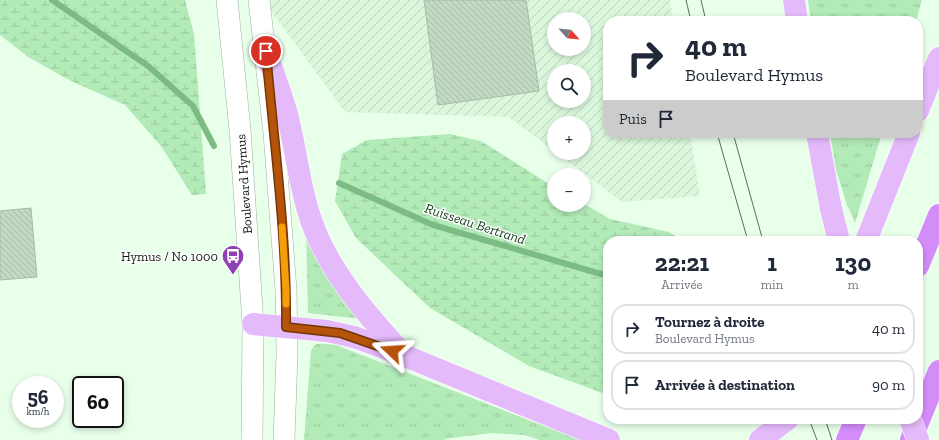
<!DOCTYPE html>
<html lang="fr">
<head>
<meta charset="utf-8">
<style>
  :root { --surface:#fff; --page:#f2f2f3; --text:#1f2937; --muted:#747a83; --line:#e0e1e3 }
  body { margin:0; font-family:"Zilla Slab",serif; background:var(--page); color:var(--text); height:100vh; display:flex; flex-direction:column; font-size:15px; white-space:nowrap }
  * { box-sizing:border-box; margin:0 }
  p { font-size:13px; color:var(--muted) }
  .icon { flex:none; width:22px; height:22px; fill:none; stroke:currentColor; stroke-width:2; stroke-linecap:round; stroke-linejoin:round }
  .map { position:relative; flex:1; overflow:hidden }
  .side { position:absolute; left:603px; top:236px; width:320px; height:188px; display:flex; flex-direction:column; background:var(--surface); border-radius:16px; box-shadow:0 2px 6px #0003 }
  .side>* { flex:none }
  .hud { position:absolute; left:603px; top:16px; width:320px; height:122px; border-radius:16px; box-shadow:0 2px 6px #0003; background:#fff; color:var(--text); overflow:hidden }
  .needle { width:26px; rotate:117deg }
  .tools { position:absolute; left:547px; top:12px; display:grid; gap:8px }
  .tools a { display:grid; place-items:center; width:44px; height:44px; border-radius:50%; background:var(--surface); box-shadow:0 2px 6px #0003; font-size:20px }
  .speed { position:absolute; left:12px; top:376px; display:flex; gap:8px; font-size:20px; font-weight:700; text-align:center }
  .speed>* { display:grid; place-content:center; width:52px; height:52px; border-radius:50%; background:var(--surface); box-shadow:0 2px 6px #0003; line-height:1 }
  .speed small { font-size:10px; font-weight:400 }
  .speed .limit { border:2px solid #111; border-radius:6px; background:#fff; color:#111 }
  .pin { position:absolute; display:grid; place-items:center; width:34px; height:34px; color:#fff; margin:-17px; border:2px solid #fff; border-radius:50%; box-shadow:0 1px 4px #0007 }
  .me { position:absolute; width:44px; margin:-22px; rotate:290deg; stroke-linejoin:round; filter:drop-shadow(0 0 3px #0008) }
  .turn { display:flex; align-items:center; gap:14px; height:84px; padding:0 16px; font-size:18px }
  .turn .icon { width:52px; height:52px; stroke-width:2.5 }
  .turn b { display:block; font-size:28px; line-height:34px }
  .then { display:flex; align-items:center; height:38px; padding:0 16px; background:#0003; gap:8px; font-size:15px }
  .eta { display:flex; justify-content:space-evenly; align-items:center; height:68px; text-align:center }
  .eta b { font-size:24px; font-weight:700; line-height:28px }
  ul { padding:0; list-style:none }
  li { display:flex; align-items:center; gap:12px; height:50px; margin:0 8px 6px; padding:0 8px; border:2px solid var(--line); border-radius:16px }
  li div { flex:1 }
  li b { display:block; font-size:15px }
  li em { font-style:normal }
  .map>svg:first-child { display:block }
  .industrial { fill:url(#industrial-furrows); fill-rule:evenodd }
  .grass { fill:url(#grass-tufts) }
  .wetland { fill:url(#wetland-marsh) }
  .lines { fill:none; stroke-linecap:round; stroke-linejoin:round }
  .stream { stroke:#7cbc84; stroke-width:6 }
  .building { fill:url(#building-back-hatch); stroke:#a5bba7 }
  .minor-casing { stroke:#9cb29e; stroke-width:22 }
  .major-casing { stroke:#fff; stroke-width:23 }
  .highway-casing { stroke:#fff; stroke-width:23 }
  .minor { stroke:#fff; stroke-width:21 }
  .major { stroke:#e5bafb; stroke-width:22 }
  .highway { stroke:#d48cf9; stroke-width:22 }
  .tram { stroke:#5e6b5f; stroke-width:1 }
  .major-bridge-casing { stroke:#fff; stroke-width:23; stroke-linecap:butt }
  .major-bridge { stroke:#e5bafb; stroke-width:22 }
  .route-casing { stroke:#753606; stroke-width:10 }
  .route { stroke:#b45309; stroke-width:7 }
  .slow { stroke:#f59e0b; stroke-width:7 }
  .labels { text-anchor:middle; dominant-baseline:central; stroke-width:3; stroke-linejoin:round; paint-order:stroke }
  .street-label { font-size:13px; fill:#111912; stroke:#fff }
  .poi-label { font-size:13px; fill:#111912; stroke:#fff; text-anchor:end }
  .water-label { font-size:14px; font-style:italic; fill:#16441f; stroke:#fff }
</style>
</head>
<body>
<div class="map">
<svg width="939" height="440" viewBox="0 0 939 440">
  <defs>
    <pattern id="industrial-furrows" width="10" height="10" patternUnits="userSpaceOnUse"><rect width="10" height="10" fill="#daf7dc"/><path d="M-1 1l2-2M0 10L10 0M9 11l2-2" fill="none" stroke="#bad3bc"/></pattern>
    <pattern id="grass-tufts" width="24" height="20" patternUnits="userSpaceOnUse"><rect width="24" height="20" fill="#b2eab8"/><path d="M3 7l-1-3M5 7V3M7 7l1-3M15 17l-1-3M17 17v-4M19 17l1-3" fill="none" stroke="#98c89d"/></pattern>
    <pattern id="wetland-marsh" width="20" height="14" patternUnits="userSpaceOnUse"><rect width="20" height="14" fill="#b2eab8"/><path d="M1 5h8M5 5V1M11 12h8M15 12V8" fill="none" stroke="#98c89d"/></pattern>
    <pattern id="building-back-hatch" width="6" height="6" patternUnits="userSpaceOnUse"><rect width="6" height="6" fill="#c2d9c4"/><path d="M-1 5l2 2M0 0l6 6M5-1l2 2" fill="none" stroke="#a6baa7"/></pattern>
  </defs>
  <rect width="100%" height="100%" fill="#e8ffea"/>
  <path class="industrial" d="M263 0H670L673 21H608V133H690L700 196 622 202 557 153H584V123H554V151L509 117 345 112ZM554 19H584V49H554ZM554 71H584V101H554Z"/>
  <g class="grass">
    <path d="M808 0H922L916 21H811Z"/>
    <path d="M830 133H882L855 223 846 202 836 170Z"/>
    <path d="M306 224 362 319 308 313Z"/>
    <path d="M316 344H325L336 345 580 440H540L524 435 492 433 451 438 443 440H304L311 350Z"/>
  </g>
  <g class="wetland">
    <path d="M0 0H185L194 34 206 194 192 195 161 146 125 105 71 81 28 57 0 35Z"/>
    <path d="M450 134 481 141 554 187V205L584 204 610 219 669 232 683 241H608V395L529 366 430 308 356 238 335 201 342 154 367 140Z"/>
  </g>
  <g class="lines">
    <g class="stream">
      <path d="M52 0 148 66 193 106 214 146"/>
      <path d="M339 183 433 225 608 276"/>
    </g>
  </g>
  <g class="building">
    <path d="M424 0H526L539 91 438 105Z"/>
    <path d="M31 208 37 277 0 280V211Z"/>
  </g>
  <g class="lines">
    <g class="minor-casing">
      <g id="minor">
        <path d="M227 0 240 130 253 324 252 440"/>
        <path d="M259 0 274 133 286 290 287 354 284 440"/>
      </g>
    </g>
    <g class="major-casing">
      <g id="major">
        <path d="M794 0 797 21"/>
        <path d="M266 51C273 73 282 95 288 118 298 159 301 203 320 242 340 284 370 318 401 352"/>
        <path d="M918 111 939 58"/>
        <path d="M817 133 831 209 839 241"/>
        <path d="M866 241 909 133"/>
        <path d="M253 324 327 331 354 337 403 355 609 440"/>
        <path d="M760 440 788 419"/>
      </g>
    </g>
    <g class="highway-casing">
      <g id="highway">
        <path d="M918 266 939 215"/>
        <path d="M847 440 856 419"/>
        <path d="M911 440 939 371"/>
      </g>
    </g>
    <use href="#minor" class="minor"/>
    <use href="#major" class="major"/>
    <use href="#highway" class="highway"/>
    <g class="tram">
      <path d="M686 0 691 21"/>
      <path d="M701 0 706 21"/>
      <path d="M717 133 748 241"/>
      <path d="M733 133 763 241"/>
      <path d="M809 419 817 440"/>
      <path d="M825 419 832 440"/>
    </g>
    <g class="major-bridge-casing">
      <path id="major-bridge" d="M910 419 918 440"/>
    </g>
    <use href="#major-bridge" class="major-bridge"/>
  </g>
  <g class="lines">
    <g class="route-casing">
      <path id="route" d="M266 51C274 143 287 235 286 327L340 333 392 351"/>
    </g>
    <use href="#route" class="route"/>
    <path class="slow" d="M282 227 286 290V304"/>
  </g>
  <defs>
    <g id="bus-pin" transform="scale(1.15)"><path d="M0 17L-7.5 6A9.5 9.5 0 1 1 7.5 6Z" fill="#8e41b2" stroke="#fff"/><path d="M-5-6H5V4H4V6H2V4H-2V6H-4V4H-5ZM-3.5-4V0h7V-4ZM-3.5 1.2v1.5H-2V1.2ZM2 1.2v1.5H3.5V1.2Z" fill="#fff"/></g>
  </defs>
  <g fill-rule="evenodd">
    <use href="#bus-pin" x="233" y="256"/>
  </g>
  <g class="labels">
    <g class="street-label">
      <text transform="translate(244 184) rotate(-94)">Boulevard Hymus</text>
    </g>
    <g class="poi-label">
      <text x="218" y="256">Hymus / No 1000</text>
    </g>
    <g class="water-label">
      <text transform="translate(475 224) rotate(18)">Ruisseau Bertrand</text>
    </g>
  </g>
</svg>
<div class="tools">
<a><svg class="needle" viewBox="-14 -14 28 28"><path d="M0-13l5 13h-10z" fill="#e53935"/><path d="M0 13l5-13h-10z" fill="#747a83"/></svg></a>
<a><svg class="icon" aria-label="search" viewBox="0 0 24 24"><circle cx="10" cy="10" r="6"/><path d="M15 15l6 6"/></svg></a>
<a>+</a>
<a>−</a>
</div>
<div class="speed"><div>56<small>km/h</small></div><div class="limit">60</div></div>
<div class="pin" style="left:266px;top:51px;background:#d93025"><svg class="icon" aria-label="arrive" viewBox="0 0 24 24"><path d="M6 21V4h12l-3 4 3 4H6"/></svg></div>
<svg class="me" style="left:392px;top:351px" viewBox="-20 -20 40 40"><path d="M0-17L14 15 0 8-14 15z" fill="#b45309" stroke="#fff" stroke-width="4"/></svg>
<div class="hud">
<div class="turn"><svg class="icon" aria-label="right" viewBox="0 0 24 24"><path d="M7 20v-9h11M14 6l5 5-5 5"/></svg><div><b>40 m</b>Boulevard Hymus</div></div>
<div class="then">Puis<svg class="icon" aria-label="arrive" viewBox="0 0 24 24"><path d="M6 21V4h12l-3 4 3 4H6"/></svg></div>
</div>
<section class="side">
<div class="eta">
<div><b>22:21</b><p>Arrivée</p></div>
<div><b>1</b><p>min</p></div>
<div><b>130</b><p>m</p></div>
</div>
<ul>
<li><svg class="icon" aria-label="right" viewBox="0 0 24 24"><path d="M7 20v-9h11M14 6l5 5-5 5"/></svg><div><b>Tournez à droite</b><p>Boulevard Hymus</p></div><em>40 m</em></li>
<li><svg class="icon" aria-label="arrive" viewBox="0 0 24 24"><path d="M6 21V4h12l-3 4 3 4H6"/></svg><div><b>Arrivée à destination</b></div><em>90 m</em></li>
</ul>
</section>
</div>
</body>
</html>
